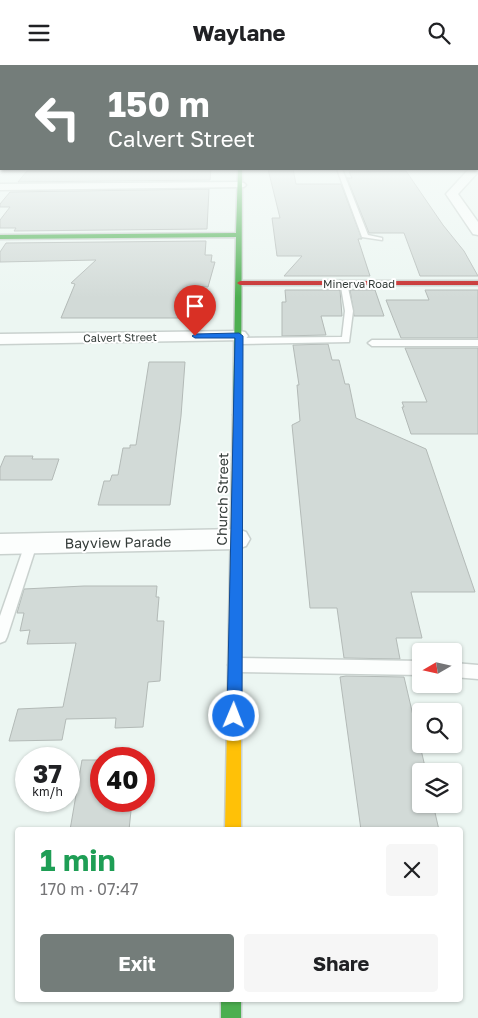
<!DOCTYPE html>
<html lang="en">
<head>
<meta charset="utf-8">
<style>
  :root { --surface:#fff; --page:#f6f6f6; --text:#202124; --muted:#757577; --accent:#747d7a }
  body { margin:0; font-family:"Golos Text",sans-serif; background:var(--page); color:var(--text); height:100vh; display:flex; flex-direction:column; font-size:19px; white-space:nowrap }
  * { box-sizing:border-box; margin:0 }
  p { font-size:16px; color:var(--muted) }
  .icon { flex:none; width:28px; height:28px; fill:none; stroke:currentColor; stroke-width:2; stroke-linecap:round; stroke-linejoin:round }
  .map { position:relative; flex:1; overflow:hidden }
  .side { position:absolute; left:15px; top:762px; width:448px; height:175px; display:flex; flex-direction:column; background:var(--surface); border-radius:5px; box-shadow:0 1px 4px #0004 }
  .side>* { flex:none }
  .banner { position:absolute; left:0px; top:0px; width:479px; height:105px; box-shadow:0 1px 4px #0004; background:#747d7a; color:#fff; overflow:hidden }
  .needle { width:32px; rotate:261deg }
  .tools { position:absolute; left:412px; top:578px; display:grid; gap:10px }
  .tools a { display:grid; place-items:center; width:50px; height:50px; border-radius:5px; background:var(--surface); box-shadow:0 1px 4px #0004; font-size:25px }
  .speed { position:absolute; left:15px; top:682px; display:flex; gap:10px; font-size:25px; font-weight:700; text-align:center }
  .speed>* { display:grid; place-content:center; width:65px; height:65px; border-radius:50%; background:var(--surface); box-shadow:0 1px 4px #0004; line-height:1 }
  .speed small { font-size:12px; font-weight:400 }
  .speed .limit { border:8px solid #d22; background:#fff; color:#111 }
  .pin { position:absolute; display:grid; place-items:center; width:42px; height:42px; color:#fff; margin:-51px -21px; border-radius:50% 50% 50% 0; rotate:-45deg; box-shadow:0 0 5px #0007 }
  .pin .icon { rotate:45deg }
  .me { position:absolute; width:55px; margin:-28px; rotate:1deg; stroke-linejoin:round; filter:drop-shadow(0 0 4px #0008) }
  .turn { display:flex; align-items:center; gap:18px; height:105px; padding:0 25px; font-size:22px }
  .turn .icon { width:65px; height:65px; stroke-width:2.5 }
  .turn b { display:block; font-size:35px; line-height:42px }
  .round { display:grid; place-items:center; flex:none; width:52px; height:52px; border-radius:5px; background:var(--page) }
  .overview { display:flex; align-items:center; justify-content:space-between; height:85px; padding:0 25px }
  h1 { font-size:30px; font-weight:700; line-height:38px; color:#1e9e55 }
  .primary-button { display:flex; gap:10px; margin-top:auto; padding:10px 25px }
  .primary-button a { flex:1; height:58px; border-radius:5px; background:var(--accent); color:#fff; font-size:20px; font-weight:700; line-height:58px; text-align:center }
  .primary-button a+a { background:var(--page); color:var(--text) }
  header { display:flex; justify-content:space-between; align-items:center; height:65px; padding:0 25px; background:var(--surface); font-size:22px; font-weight:700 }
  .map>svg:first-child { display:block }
  .building { fill:#d2dad7; stroke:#b3bab7 }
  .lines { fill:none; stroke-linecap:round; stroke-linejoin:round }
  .lane-casing { stroke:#c9d1ce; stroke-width:3 }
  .street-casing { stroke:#c9d1ce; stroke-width:3 }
  .fast-casing { stroke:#c9d1ce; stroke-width:3 }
  .slow-casing { stroke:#c9d1ce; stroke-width:3 }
  .jam-casing { stroke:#c9d1ce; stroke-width:3 }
  .lane { fill:#fcfefd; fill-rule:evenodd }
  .street { fill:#fcfefd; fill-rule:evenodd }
  .fast { fill:#4caf50; fill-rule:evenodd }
  .slow { fill:#ffc107; fill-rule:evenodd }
  .jam { fill:#c62828; fill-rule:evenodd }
  .route { fill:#1a73e8; stroke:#114b97 }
  .labels { text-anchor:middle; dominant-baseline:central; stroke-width:4; stroke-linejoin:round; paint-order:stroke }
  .far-street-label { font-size:11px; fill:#343c39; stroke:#fff }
  .street-label { font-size:14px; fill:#343c39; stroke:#fff }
</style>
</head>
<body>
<header><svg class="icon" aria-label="menu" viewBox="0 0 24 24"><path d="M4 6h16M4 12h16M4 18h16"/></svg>Waylane<svg class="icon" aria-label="search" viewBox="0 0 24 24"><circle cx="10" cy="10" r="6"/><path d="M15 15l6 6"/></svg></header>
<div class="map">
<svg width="478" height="953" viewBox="0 0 478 953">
  <rect width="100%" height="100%" fill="#ecf6f2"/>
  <g class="building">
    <path d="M70 104 171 106 172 104H211L210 115 18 117 27 106H68Z"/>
    <path d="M268 104H293L296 119H341L362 174H358L370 211H284L302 191H277L272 153H280Z"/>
    <path d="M406 106 443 160 464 186 478 211H420L404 168H369L347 113H352L349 107Z"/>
    <path d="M209 124 207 164 14 166 16 163H0V155L10 142H0V139L10 127Z"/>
    <path d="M206 176 205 190H212L211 197H215L208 222 192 221 187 253H61L75 219 71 218 96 195 0 197V187L6 178Z"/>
    <path d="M285 225H340L342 251H321L326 270 282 271V237H286Z"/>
    <path d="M350 225H375L384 251H354Z"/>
    <path d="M425 225H478V273H401L386 235H429Z"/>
    <path d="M328 279 332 295H339L345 319H349L356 353 426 384 475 527H411L422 573H396L400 594 344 593 337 543H310L292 360 300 356 297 320H299L293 280Z"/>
    <path d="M405 283H478V369H411L402 342H404L402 337H427Z"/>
    <path d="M149 297H185L181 351 170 440H98L104 416H110L112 410H118L123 383H130V380H136Z"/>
    <path d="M5 391H33L32 394H59L52 415H0V403Z"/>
    <path d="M84 521H157L156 532H159L157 556H164L160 616 148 617 143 662 115 663 116 653 66 654 62 675 9 676 18 644 63 642 76 578 27 579 30 565 20 566 24 548H17L24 524Z"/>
    <path d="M346 611 404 612 426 706H421V739H433L439 765H361L340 612Z"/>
    <path d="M82 695H101V736H132L129 765H70Z"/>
  </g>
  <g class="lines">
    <g class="lane-casing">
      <g id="lane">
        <path d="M337 104H342L368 170 382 173V175L362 172Z"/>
        <path d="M340 216 347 218 353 246 349 277 239 279 235 276 239 273 342 272 345 246Z"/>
        <path d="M478 275V281H372L368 278 372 275Z"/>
        <path d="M31 474 35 476 37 479 7 572 5 576 0 578V551L25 479 27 476Z"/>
        <path d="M235 593 421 596V610L235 607 230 605 228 600 230 595Z"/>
        <path d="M454 598 478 600V614L454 612Z"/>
      </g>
    </g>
    <g class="street-casing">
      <g id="street">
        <path d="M478 102V107L458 129 478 157V170L473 169 446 129 469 104H478Z"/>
        <path d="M240 117 244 118 246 120 244 122 0 125V119Z"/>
        <path d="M239 266 245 267 248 271 245 275 0 279V269Z"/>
        <path d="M237 464 246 467 250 474 246 481 237 484 0 489V469Z"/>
      </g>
    </g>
    <g class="fast-casing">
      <g id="fast">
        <path d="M238 104H242L241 350 237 353 233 350 236 172 0 174V170L236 168Z"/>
        <rect x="221" y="935" width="20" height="18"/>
      </g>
    </g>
    <g class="slow-casing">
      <path id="slow" d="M237 347 241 350V765H225L233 350Z"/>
    </g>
    <g class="jam-casing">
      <path id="jam" d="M478 216V220H240L237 218 240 216Z"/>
    </g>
    <use href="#lane" class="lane"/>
    <use href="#street" class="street"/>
    <use href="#fast" class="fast"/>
    <use href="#slow" class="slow"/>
    <use href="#jam" class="jam"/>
  </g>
  <linearGradient id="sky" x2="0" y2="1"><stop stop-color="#8cbcd6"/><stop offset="0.43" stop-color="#f6fbf9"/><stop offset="1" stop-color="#f6fbf9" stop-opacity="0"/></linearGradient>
  <rect width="478" height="233" fill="url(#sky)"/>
  <path class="route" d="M239 268 243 271 242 651 240 656 234 658 229 656 227 651 235 273H195L192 271 195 269Z"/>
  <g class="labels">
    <g class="far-street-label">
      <text x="359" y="218">Minerva Road</text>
      <text transform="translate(120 272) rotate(-1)">Calvert Street</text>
    </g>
    <g class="street-label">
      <text transform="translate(222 434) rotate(-89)">Church Street</text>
      <text transform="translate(118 477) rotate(-1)">Bayview Parade</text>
    </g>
  </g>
</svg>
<div class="tools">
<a><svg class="needle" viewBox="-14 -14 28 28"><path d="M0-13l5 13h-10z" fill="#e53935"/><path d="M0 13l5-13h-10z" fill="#757577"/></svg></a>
<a><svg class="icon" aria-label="search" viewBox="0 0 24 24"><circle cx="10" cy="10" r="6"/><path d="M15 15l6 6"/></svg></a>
<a><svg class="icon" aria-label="layers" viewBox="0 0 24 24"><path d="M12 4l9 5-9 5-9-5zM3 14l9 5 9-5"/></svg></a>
</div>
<div class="speed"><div>37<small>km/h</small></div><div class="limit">40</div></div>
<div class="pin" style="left:195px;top:271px;background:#d93025"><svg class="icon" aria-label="arrive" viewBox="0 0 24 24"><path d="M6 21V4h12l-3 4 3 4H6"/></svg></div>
<svg class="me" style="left:234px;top:651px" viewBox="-20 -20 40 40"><circle r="17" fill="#1a73e8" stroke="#fff" stroke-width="3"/><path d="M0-11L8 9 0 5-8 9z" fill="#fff"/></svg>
<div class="banner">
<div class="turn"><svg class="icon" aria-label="left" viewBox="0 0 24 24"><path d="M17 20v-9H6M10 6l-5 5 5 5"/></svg><div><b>150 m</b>Calvert Street</div></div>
</div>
<section class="side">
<div class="overview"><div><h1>1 min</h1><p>170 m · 07:47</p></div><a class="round"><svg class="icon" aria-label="close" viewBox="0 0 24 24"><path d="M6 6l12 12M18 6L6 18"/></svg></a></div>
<div class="primary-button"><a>Exit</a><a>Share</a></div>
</section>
</div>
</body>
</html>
